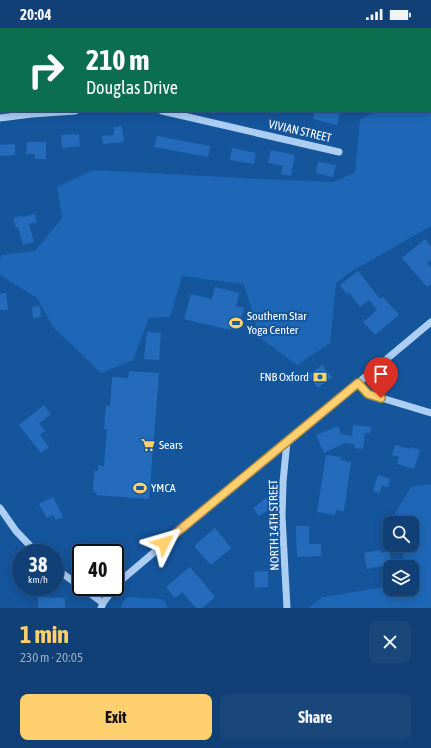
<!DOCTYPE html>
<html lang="en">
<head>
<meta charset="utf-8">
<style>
  :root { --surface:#104075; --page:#19477a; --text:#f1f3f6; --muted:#9cafc5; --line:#305987; --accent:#ffd06d }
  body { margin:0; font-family:"Asap Condensed",sans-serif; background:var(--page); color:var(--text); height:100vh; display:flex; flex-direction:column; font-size:15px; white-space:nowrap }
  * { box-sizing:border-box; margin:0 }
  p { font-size:13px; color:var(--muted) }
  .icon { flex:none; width:22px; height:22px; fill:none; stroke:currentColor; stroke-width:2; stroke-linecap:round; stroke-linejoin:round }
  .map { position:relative; height:580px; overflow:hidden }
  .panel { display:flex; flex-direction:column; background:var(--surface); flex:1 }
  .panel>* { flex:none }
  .banner { position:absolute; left:0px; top:0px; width:431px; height:84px; box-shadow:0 2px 10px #0003,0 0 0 1px var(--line); background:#0b6e4f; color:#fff; overflow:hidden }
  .tools { position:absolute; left:383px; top:488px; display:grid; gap:8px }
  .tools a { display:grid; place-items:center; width:36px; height:36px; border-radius:8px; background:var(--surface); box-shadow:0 2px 10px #0003,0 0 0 1px var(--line); font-size:20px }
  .speed { position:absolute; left:12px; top:516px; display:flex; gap:8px; font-size:20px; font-weight:700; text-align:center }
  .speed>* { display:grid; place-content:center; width:52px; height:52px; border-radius:50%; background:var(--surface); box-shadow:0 2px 10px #0003,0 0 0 1px var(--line); line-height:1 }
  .speed small { font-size:10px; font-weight:400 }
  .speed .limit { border:2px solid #111; border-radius:6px; background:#fff; color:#111 }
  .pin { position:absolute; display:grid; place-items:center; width:34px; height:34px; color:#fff; margin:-41px -17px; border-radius:50% 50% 50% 0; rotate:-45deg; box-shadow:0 0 4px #0007 }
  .pin .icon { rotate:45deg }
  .me { position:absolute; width:44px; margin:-22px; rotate:50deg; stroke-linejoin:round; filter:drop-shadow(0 0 3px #0008) }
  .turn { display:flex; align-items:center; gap:14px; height:84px; padding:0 20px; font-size:18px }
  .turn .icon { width:52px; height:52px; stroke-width:2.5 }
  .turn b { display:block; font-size:28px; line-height:34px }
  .round { display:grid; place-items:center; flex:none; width:42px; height:42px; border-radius:8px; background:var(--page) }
  .head { display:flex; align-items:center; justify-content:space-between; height:68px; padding:0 20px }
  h1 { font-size:24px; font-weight:700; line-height:30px; color:var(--accent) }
  .cta { display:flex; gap:8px; margin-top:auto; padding:8px 20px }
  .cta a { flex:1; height:46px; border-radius:8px; background:var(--accent); color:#111; font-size:16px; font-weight:700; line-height:46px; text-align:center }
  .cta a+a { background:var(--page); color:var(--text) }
  .status { display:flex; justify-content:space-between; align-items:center; height:28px; padding:0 20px; background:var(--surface); direction:ltr }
  .status svg { height:11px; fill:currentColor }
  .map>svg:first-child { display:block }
  .green { fill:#1e67b6 }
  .building { fill:#246cbb }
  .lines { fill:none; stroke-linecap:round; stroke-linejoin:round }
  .minor { stroke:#accef3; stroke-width:7 }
  .route-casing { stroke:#a68747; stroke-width:10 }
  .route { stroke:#ffd06d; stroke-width:7 }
  .labels { text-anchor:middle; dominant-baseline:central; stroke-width:4; stroke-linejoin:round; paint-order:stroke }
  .street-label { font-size:12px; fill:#fff; stroke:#15559c }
  .poi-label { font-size:12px; fill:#fff; stroke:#15559c; text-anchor:start }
</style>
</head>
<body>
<div class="status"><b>20:04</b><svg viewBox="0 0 49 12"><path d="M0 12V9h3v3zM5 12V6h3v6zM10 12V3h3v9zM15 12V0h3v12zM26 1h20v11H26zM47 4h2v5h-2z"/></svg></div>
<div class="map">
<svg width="431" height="580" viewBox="0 0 431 580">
  <rect width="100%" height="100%" fill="#15559c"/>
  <g class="green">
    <path d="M378 83H427L431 86V198L352 243 336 255 330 315 297 337 260 310 244 256 182 248 170 289 149 290 133 332 101 345 53 299 37 270 0 247V233L1 227 35 223 62 190 57 159 93 142 281 152 334 154 355 144 360 91Z"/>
    <path d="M431 456V580H308L323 569 390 558V561H412V539H403L404 517H412V495H398L395 485 411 459Z"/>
    <path d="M127 569 161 571 165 574 168 580H121L122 575Z"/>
  </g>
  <g class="building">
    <path d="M315 83H331L340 85 337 97 313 91Z"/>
    <path d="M122 98 124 114 103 116 102 108 114 107V99Z"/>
    <path d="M79 106 80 118 62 120 61 107Z"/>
    <path d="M157 108 210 118 208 129 154 119Z"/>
    <path d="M27 114H46V131H35V126H26Z"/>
    <path d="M15 116V127L0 128V117Z"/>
    <path d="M232 120 256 125 254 136 230 132Z"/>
    <path d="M271 122 295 127 291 148 281 146 283 138 268 135Z"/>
    <path d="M318 134 336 137 333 149 316 145Z"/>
    <path d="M35 186 37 194 29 196 34 214 23 217 18 199 16 200 13 190 22 188V189Z"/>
    <path d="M425 211 431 219V232L427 235 431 240V256L427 259 402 230Z"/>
    <path d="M358 243 380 271 383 269 399 287 375 307 363 294 377 282 369 272 360 279 349 264 347 266 340 257Z"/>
    <path d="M215 259 239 265 236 278 244 280 239 300 232 299 231 302 184 291 191 266 212 271Z"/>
    <path d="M6 265 8 282H0V266Z"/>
    <path d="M40 278 41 289 33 290 32 279Z"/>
    <path d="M147 304 161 305 159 332 144 331Z"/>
    <path d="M322 337 332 349 318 360 308 348Z"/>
    <path d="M129 343 159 345 149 471 96 467 97 465 93 464 94 443H98V437L104 438 107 401H104L106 378H110L112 349 128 350Z"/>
    <path d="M44 377 51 386 39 395 45 403 40 407 49 419 41 425 19 397Z"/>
    <path d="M353 397 371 399 370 405H365L363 421 354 420 355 416 345 415 324 425 316 407 338 398 341 406 352 408Z"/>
    <path d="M395 417 410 421 411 419 420 422 414 441 397 436 399 429 392 427Z"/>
    <path d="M326 427 341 429V432L351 434 344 483 336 482 335 487 317 484Z"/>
    <path d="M378 447 390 451 388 459 382 457 380 465 373 463Z"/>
    <path d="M53 469 63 489 56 492 53 487 47 490 39 476Z"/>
    <path d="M266 470 272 479 259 488 253 480Z"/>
    <path d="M296 498H309V516H321V528L297 529Z"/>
    <path d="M215 500 231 520 211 537 194 518Z"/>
    <path d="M380 522 381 525 389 523 392 536 367 541 364 525Z"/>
    <path d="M190 539 215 569 202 580H196L182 564 175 570 166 559Z"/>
    <path d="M268 543V559L255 560 254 544Z"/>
    <path d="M38 569 65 570V580H38Z"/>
  </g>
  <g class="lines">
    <g class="minor">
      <path d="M231 0 234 1"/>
      <path d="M159 1 160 0"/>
      <path d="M162 83 339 124"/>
      <path d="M0 90 32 86 75 83"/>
      <path d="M358 355 368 366 431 385"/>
      <path d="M0 480 16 503 37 525"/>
      <path d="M55 540 103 575"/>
      <path d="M101 580 103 575 119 554 191 493 358 355 431 294"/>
      <path d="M287 580 282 488 283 454 287 413"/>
    </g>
  </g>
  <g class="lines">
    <g class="route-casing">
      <path id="route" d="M164 515 358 355 368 366 381 370"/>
    </g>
    <use href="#route" class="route"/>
  </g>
  <defs>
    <g id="stadium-bare" transform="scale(1.08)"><path d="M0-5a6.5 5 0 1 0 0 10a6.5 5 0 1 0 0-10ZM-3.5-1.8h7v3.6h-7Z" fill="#ffd06d" stroke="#15559c" stroke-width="2.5" paint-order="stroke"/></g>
    <g id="bank-bare" transform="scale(1.08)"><path d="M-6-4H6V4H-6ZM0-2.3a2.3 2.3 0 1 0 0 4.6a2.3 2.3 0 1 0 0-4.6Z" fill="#ffd06d" stroke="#15559c" stroke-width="2.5" paint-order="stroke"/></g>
    <g id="supermarket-bare" transform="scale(1.08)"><path d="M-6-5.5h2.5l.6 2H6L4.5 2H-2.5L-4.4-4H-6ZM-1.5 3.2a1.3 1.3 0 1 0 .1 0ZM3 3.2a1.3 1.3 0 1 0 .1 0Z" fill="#ffd06d" stroke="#15559c" stroke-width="2.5" paint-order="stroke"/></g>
  </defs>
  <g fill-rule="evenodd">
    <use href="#stadium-bare" x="236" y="295"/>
    <use href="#bank-bare" x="320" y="349"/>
    <use href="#supermarket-bare" x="148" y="417"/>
    <use href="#stadium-bare" x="140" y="460"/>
  </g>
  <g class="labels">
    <g class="street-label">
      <text transform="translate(300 103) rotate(13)">VIVIAN STREET</text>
      <text transform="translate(274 497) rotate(-91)">NORTH 14TH STREET</text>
    </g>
    <g class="poi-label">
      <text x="247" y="288">Southern Star<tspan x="247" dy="14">Yoga Center</tspan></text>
      <text x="309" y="349" text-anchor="end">FNB Oxford</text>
      <text x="159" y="417">Sears</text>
      <text x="151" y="460">YMCA</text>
    </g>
  </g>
</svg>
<div class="tools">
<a><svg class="icon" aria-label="search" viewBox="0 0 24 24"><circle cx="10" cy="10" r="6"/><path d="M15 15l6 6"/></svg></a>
<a><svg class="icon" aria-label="layers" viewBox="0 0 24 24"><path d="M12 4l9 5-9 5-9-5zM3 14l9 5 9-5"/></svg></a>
</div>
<div class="speed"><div>38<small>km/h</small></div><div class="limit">40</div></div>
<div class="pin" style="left:381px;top:370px;background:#d93025"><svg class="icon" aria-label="arrive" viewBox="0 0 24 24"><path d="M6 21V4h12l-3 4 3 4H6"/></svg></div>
<svg class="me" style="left:164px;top:515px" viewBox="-20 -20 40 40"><path d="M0-17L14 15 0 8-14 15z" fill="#ffd06d" stroke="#fff" stroke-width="4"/></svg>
<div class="banner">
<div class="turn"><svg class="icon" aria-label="right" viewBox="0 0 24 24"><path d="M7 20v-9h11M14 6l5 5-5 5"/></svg><div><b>210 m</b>Douglas Drive</div></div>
</div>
</div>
<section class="panel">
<div class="head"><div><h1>1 min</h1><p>230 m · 20:05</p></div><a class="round"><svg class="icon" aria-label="close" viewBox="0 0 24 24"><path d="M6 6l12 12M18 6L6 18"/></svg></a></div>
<div class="cta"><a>Exit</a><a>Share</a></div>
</section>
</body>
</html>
